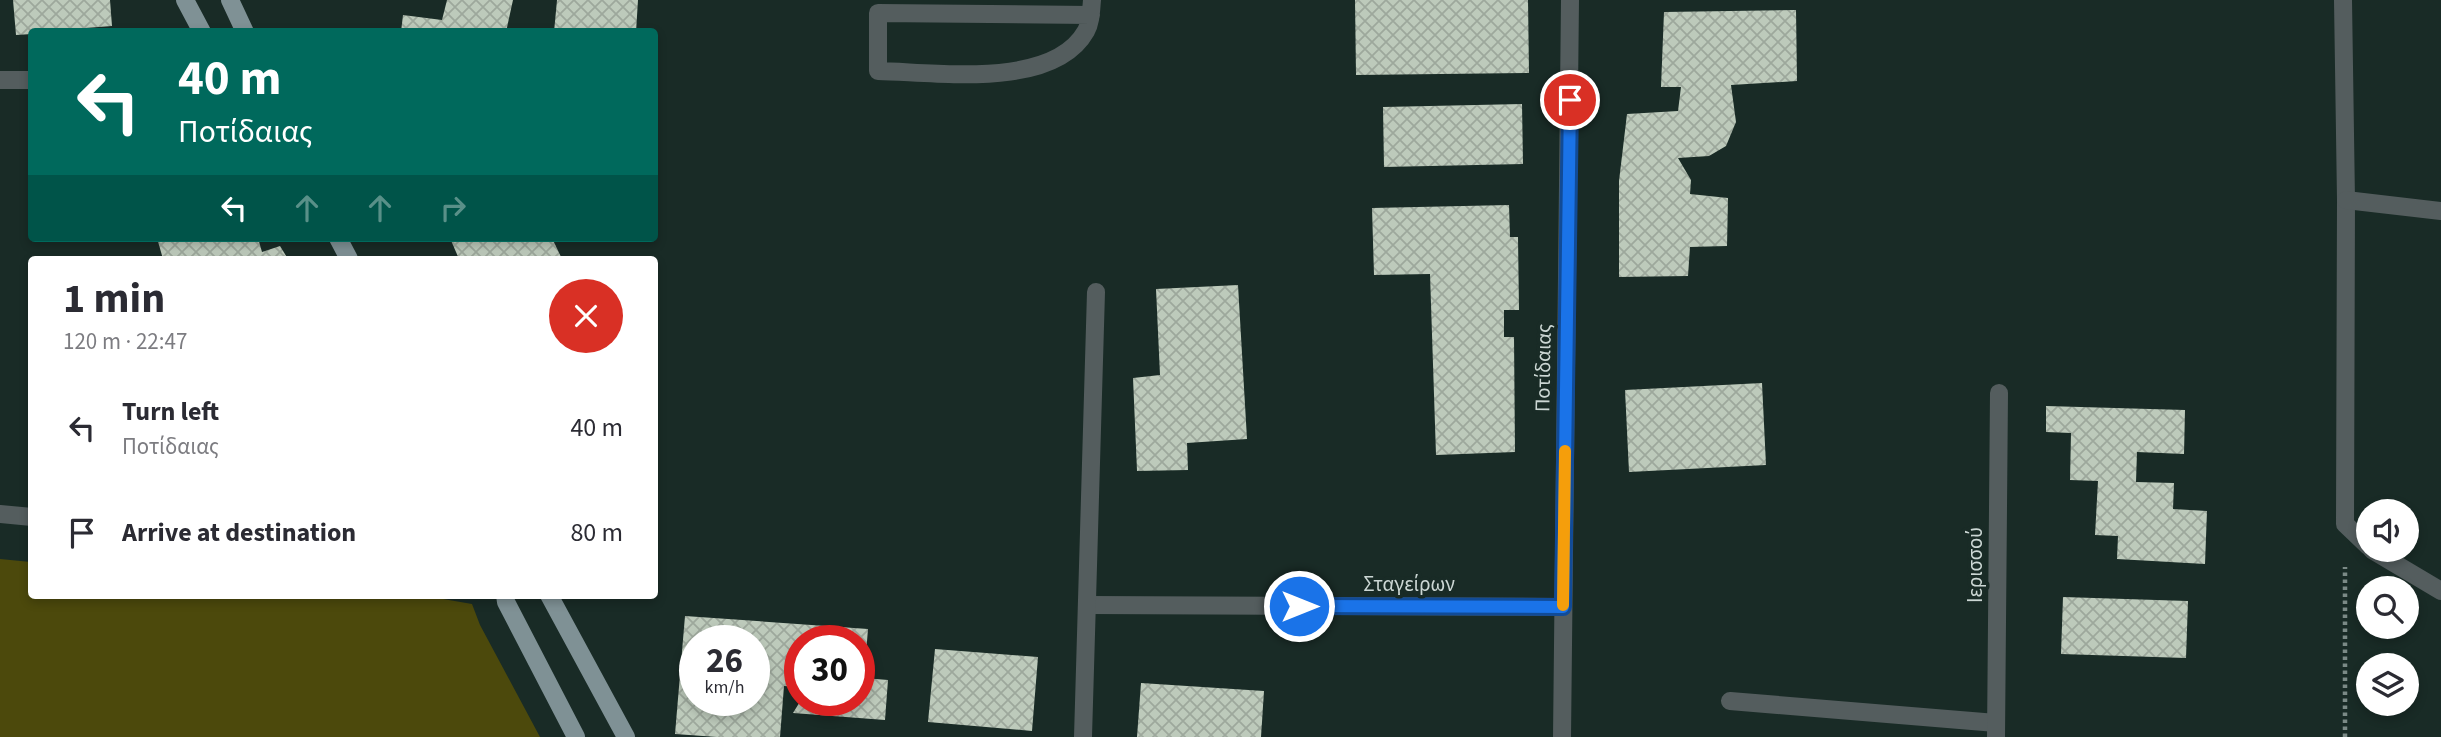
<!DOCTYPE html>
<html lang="en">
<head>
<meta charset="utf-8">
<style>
  :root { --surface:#fff; --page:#f2f2f3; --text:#2b2b33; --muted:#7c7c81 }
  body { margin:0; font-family:"Source Sans 3",sans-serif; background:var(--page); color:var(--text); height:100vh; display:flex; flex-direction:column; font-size:26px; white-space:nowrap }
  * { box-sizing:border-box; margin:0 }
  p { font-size:23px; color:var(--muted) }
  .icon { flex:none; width:38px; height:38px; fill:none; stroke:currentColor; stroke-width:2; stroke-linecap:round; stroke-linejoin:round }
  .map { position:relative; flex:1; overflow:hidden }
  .panel { position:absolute; left:28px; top:256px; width:630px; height:343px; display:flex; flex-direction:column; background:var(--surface); border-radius:7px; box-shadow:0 4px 10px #0003 }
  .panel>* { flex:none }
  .top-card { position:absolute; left:28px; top:28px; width:630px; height:214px; border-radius:7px; box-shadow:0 4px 10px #0003; background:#00695c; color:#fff; overflow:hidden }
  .fabs { position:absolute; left:2356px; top:499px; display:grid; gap:14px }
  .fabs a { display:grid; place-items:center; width:63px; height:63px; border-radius:50%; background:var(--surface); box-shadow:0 4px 10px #0003; font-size:35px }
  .speed { position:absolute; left:679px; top:625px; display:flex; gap:14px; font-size:35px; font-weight:700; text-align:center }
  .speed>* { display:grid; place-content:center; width:91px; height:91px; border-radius:50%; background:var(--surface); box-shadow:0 4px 10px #0003; line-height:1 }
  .speed small { font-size:18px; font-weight:400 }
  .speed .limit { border:10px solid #d22; background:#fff; color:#111 }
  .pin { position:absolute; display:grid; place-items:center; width:60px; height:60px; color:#fff; margin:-30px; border:4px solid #fff; border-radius:50%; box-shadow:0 2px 7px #0007 }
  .me { position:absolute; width:77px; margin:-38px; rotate:90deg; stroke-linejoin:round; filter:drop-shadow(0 0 5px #0008) }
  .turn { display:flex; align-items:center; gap:24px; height:147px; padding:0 35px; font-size:32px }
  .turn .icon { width:91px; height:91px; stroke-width:2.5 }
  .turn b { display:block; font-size:49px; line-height:60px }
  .lanes { display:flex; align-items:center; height:66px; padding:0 35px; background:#0003; justify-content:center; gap:35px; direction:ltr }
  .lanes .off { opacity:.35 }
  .round { display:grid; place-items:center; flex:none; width:74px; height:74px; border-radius:37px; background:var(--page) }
  .overview { display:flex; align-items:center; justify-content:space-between; height:119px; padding:0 35px }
  h1 { font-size:42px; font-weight:700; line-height:52px }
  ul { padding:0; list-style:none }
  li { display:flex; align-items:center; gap:21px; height:105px; padding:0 35px }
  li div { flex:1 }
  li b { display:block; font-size:26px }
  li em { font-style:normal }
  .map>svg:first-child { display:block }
  .green { fill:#4c490c }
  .building { fill:url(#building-cross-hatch); fill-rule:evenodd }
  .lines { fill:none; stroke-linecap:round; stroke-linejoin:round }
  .path { stroke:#7b8a86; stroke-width:4.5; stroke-dasharray:3.5 3.5; stroke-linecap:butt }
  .minor { stroke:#545d5e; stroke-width:18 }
  .major { stroke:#7f9195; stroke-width:18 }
  .route-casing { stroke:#114b97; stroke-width:18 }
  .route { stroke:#1a73e8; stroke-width:12 }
  .slow { stroke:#f59e0b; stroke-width:12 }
  .labels { text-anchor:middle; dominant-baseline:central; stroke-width:7; stroke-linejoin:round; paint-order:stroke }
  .street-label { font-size:21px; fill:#ccd7d4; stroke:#192b26 }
</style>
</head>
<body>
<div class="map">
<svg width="2441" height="737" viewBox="0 0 2441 737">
  <defs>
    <pattern id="building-cross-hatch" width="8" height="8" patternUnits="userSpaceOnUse" patternTransform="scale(1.75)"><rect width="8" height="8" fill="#bdcabb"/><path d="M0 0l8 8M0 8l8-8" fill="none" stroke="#9da89c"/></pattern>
  </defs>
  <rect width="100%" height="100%" fill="#192b26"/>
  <path class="green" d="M0 559 31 562 32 595H420L472 604 480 625 540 737H0Z"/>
  <g class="building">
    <path d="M13 0H110L112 26 32 32V34L16 35Z"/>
    <path d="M447 0H513L506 32H401L403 15 442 20Z"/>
    <path d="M557 0H638L636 32H554Z"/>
    <path d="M1355 0H1528L1529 73 1356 75Z"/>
    <path d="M1796 10 1797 81 1731 85 1736 122 1726 146 1709 156 1678 158 1691 180 1690 194 1728 198 1727 246 1690 247 1688 276 1619 277V181L1627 114 1678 111 1681 87H1661L1664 12Z"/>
    <path d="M1522 104 1523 164 1384 167 1383 107Z"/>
    <path d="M1509 205 1510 237H1518L1519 310H1504V337H1514L1515 452 1436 455 1430 274 1374 275 1372 208Z"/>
    <path d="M157 238H258L262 252 280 246 288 259H163Z"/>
    <path d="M450 238H552L562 259H459Z"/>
    <path d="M1238 285 1247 439 1187 443 1188 470 1137 471 1133 378 1160 375 1156 289Z"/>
    <path d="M1762 383 1766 465 1629 472 1625 390Z"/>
    <path d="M2046 406 2185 410 2184 454 2137 452 2136 482 2174 483 2173 509 2207 511 2205 564 2117 559 2118 536 2095 535 2098 481 2070 480 2071 433 2046 432Z"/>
    <path d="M2063 597 2188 601 2186 658 2061 654Z"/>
    <path d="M685 616 868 629 864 678 888 680 885 720 793 713 801 700H859V640H800V687L784 686 780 737H717L675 734ZM695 640H754V700H695Z"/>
    <path d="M935 649 1038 657 1032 731 928 722Z"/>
    <path d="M1141 683 1264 691 1261 737H1137Z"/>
  </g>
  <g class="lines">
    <path class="path" d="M2345 737V567"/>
    <g class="minor">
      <path d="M2343 0 2346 200 2345 524 2368 546"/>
      <path d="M1091 15 878 13V71C935 72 1053 90 1086 31 1091 22 1091 11 1092 0"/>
      <path d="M0 80H32"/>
      <path d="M2346 200 2441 211"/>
      <path d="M0 514 32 517"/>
      <path d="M2372 550 2441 591"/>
      <path d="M1087 605 1563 607"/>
      <path d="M1730 701 1996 723"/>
      <path d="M1083 737 1096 292"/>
      <path d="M1562 737 1570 0"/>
      <path d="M1996 737 1999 393"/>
    </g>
    <g class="major">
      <path d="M185 0 202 32"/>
      <path d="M230 0 245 32"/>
      <path d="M338 238 349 259"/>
      <path d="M505 595 506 602 576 737"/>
      <path d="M549 595 626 737"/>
    </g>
  </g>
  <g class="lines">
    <g class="route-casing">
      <path id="route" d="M1299 606 1563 607 1570 100"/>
    </g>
    <use href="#route" class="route"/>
    <path class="slow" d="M1563 605 1565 451"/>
  </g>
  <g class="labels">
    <g class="street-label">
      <text transform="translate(1543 368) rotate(-89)">Ποτίδαιας</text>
      <text transform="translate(1975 565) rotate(-90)">Ιερισσού</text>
      <text x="1409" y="584">Σταγείρων</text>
    </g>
  </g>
</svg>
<div class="fabs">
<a><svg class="icon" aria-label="sound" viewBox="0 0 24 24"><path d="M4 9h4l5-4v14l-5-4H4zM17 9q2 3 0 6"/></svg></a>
<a><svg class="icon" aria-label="search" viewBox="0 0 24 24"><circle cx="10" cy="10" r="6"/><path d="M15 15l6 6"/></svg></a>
<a><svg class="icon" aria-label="layers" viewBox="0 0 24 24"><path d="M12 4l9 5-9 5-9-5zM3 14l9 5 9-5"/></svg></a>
</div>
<div class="speed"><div>26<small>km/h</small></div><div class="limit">30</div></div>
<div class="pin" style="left:1570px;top:100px;background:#d93025"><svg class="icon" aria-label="arrive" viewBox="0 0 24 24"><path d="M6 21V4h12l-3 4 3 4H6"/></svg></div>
<svg class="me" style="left:1299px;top:606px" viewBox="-20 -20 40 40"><circle r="17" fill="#1a73e8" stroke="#fff" stroke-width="3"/><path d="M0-11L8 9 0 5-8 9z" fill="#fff"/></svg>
<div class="top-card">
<div class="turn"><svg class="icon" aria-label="left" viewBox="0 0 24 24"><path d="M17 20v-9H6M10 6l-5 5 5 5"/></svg><div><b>40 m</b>Ποτίδαιας</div></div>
<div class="lanes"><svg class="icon" aria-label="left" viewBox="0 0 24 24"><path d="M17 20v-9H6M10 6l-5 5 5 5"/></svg><svg class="icon off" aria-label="ahead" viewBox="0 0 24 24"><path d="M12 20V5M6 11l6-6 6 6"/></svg><svg class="icon off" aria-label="ahead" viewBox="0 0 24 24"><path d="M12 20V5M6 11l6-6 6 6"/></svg><svg class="icon off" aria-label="right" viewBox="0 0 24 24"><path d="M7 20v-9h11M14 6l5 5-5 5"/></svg></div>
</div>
<section class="panel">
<div class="overview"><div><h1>1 min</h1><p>120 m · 22:47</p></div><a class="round" style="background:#d93025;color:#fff"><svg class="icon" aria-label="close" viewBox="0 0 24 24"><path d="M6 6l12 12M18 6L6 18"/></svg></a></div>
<ul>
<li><svg class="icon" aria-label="left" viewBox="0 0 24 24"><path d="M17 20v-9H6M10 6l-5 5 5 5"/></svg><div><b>Turn left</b><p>Ποτίδαιας</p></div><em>40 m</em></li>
<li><svg class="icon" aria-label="arrive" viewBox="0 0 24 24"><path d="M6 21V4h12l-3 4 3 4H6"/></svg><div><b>Arrive at destination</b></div><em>80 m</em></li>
</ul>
</section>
</div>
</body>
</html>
